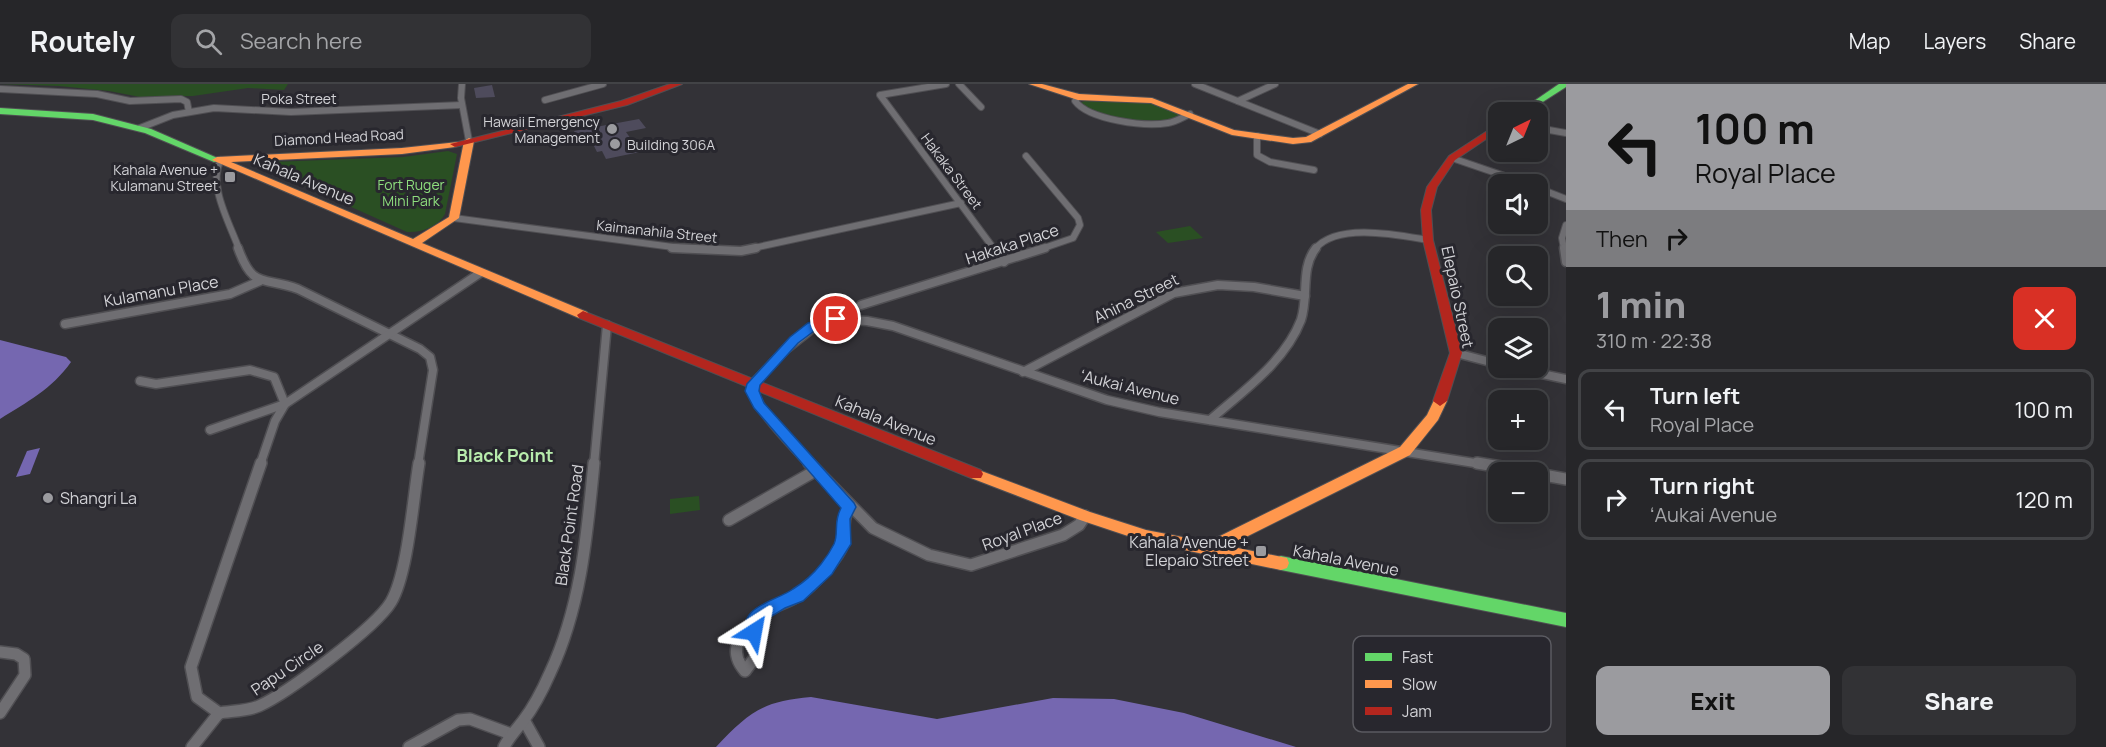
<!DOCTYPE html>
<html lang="en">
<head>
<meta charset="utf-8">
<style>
  :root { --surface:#262629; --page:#323235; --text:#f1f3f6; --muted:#a4a5a8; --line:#424346; --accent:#9b9b9f }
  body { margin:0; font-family:Manrope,sans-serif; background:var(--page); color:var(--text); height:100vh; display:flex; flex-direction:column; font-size:22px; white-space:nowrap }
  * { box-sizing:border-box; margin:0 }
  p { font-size:20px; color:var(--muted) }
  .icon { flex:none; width:33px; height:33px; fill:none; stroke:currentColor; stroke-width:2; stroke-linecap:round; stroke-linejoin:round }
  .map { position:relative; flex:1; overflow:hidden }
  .drawer { display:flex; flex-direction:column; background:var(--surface); width:540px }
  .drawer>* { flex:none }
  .hud { background:#9b9b9f; color:#111; overflow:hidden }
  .needle { width:39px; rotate:43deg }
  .tools { position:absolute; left:1488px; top:18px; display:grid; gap:12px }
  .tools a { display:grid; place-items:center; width:60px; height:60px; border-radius:12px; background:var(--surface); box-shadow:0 6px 24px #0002,0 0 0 2px var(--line); font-size:30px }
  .pin { position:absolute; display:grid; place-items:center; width:51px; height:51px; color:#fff; margin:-26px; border:3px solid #fff; border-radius:50%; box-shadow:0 2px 6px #0007 }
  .me { position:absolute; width:66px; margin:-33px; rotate:34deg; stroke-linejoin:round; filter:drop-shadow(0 0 4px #0008) }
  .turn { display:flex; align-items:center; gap:21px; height:126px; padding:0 30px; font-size:27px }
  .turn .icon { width:78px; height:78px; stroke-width:2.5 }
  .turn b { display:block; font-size:42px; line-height:51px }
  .then { display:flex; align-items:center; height:57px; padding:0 30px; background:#0003; gap:12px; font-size:22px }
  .round { display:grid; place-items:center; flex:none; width:63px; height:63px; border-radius:12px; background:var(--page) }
  .head { display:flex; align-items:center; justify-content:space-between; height:102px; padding:0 30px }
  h1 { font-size:36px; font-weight:800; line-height:45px; color:var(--accent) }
  .cta { display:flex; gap:12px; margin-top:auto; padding:12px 30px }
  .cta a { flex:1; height:69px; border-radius:12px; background:var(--accent); color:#111; font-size:24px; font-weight:800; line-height:69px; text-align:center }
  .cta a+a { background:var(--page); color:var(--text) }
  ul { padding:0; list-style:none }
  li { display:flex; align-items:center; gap:18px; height:81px; margin:0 12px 9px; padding:0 18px; border:3px solid var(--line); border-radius:12px }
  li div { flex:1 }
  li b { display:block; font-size:22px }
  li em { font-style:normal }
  header { display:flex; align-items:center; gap:36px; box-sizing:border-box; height:84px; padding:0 30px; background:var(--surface); border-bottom:2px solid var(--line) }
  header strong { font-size:28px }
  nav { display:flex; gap:33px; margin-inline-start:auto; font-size:21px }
  .search { width:420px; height:54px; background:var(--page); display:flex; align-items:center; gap:15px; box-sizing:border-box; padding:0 21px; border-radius:12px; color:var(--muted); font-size:22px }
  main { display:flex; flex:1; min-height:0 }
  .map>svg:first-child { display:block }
  .green { fill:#2a4f23 }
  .water { fill:#7567b0 }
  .building { fill:#4e4b5c }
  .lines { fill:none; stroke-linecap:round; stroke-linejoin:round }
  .street-far2-casing { stroke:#504f53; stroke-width:8 }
  .street-far1-casing { stroke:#504f53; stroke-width:11 }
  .street-casing { stroke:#504f53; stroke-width:14 }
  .fast-casing { stroke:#504f53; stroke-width:2 }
  .slow-casing { stroke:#504f53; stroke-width:2 }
  .jam-casing { stroke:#504f53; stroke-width:2 }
  .street-far2 { stroke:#6f6e72; stroke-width:6 }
  .street-far1 { stroke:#6f6e72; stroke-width:8 }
  .street { stroke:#6f6e72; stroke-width:11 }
  .fast { fill:#63d668; fill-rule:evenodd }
  .slow { fill:#ff974d; fill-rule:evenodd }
  .jam { fill:#b3261e; fill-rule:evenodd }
  .route { fill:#1a73e8; stroke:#114b97; stroke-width:1.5 }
  .poi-dot { fill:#9b9b9f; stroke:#28272e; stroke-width:2 }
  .labels { text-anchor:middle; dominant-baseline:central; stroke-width:6; stroke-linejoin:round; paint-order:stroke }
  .far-street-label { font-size:14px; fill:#d3d3d7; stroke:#28272e }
  .far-poi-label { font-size:14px; fill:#d3d3d7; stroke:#28272e; text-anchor:end }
  .far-park-label { font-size:14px; fill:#8ede7e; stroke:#28272e }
  .street-label { font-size:16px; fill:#d3d3d7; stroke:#28272e }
  .poi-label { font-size:16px; fill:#d3d3d7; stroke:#28272e; text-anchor:start }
  .neighbourhood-label { font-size:18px; font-weight:bold; fill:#b8ecad; stroke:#28272e }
  .key { fill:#28272e; stroke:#5b5b61; stroke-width:1.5 }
  .key-label { font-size:16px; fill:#d3d3d7 }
</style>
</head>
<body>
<header>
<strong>Routely</strong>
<div class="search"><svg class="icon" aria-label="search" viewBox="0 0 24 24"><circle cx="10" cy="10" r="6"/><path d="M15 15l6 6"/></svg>Search here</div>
<nav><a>Map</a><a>Layers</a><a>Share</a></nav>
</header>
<main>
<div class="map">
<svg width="1566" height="663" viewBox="0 0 1566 663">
  <rect width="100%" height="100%" fill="#333237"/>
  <g class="green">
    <path d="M0 0H288L284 6 248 4 193 12 140 13 109 7 59 2Z"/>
    <path d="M1085 17 1151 19 1181 31C1170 41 1116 36 1101 31 1093 29 1086 23 1079 19Z"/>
    <path d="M448 67 457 70 445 130C438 143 421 149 407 148L262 83 271 78 403 73Z"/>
    <path d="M1190 142 1203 154 1168 159 1156 148Z"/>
    <path d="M699 412 700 426 670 430V415Z"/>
  </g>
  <g class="water">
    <path d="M0 256 66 273 71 278C52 305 27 318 0 335Z"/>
    <path d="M40 364 30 390 16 393 27 367Z"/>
    <path d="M811 613 937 635 1053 614 1114 615 1184 629 1296 663H716C749 628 763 617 811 613Z"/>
  </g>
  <g class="building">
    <path d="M492 1 495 13 476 14 474 4Z"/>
    <path d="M639 35 646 44 626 48 640 68 606 75 602 67 597 68 590 54 579 56 574 47Z"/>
  </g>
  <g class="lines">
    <g class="street-far2-casing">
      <g id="street-far2">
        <path d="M462 0 461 14 469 57"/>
        <path d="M946 0 880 11 994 165"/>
        <path d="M959 0 981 23"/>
        <path d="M1195 0 1320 50"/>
        <path d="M0 5 97 10 130 17 181 15 187 18 189 28"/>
        <path d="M1078 13 1075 17C1089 36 1145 43 1168 39 1176 38 1183 33 1190 30"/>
        <path d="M545 16 603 0"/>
        <path d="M1238 17 1275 0"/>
        <path d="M140 44 173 31 214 24 291 28 462 21"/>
        <path d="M1538 44 1566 49"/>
        <path d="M1257 52V71L1270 78 1314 86"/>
        <path d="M1026 72 1078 134 1080 141 1073 154 1041 165"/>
        <path d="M1452 74 1528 100"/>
        <path d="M221 76C207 100 230 140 239 165"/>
        <path d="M1538 104 1566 115"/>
        <path d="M454 134 688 165"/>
        <path d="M749 165 961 119"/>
        <path d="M1315 165C1337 138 1398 151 1428 156"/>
        <path d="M1564 165 1562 154 1566 141"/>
      </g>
    </g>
    <g class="street-far1-casing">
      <g id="street-far1">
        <path d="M238 164C253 206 263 192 298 205L420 265 430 273 433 286 418 381"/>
        <path d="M672 164 741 167 756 164"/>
        <path d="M993 164 1004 178"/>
        <path d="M1564 164 1566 178"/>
        <path d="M861 221 1045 164"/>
        <path d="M65 240 230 210 260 197"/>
        <path d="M1456 269 1498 280"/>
        <path d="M1513 284 1566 295"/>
        <path d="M1023 288 1174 209 1218 201 1254 203 1305 212"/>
        <path d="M140 297 156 300 250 286 274 293 285 320 275 337 260 381"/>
        <path d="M1210 336C1242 308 1285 278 1301 236 1309 212 1300 184 1316 164"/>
        <path d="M210 346 285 320 480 189"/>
        <path d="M594 381 607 241"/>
        <path d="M810 381C796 364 750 321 753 300L785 266 813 244 828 238 846 236 867 237 893 242 1107 316 1159 328 1487 381"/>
      </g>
    </g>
    <g class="street-casing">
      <g id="street">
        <path d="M261 379 191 583 197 613 219 629C231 627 248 627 259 622 288 609 376 543 391 518 408 489 413 415 419 379"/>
        <path d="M809 379 873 444 929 471 971 481 1063 451 1079 441 1085 432"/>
        <path d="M1477 379 1531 388"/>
        <path d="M1538 390 1566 395"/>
        <path d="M729 436 815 387"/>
        <path d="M753 541 756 572 745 587C730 570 736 553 753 541Z"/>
        <path d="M753 541C769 518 780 524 799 511 811 503 840 473 843 459 846 444 841 439 849 423"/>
        <path d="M0 568 16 570 24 575 25 591 0 629"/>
        <path d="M524 636 539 663"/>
        <path d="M192 663 219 629"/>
        <path d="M409 663 458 636 470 635 511 650"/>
        <path d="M504 663C509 653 516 646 523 637 533 624 543 605 550 589 581 523 587 451 594 379"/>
      </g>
    </g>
    <g class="fast-casing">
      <g id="fast">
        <path d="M1559 0H1566V3L1527 28H1518Z"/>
        <path d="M0 24 93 30 151 45 222 76 214 78 145 49 93 36 0 30Z"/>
        <path d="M1281 472 1566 529V543L1281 486 1275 484 1273 479 1275 474Z"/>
      </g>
    </g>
    <g class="slow-casing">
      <g id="slow">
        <path d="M1029 0H1042L1079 10 1152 14 1234 46 1293 54 1306 53 1408 0H1418L1311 58 1293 60 1232 51 1151 19 1078 16Z"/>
        <path d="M469 54 474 57 459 134 422 159 587 228 589 231 587 234H579L212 76 217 73 402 64 458 58 460 60 455 63 402 70 231 78 413 155 449 133 464 57Z"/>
        <path d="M1440 312 1447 317 1438 336 1410 371 1228 462 1287 474 1289 479 1287 484 1281 486 1146 458 1080 436 971 394 969 390 971 386 976 385 1090 428 1146 446 1208 458 1400 363 1427 331 1435 314Z"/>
      </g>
    </g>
    <g class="jam-casing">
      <g id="jam">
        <path d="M670 0H682L627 21 455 63 450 60 621 17Z"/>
        <path d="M1498 40V47L1455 76 1437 103 1431 126 1433 156 1462 269 1447 317 1440 322 1433 317 1450 269 1423 156 1421 126 1427 103 1449 72Z"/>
        <path d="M583 227 981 386 983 390 981 394H971L579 234 577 231Z"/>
      </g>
    </g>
    <use href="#street-far2" class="street-far2"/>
    <use href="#street-far1" class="street-far1"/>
    <use href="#street" class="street"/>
    <use href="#fast" class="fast"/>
    <use href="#slow" class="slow"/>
    <use href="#jam" class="jam"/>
  </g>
  <path class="route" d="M836 232 841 233V238L817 245 798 259 760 301 759 307 764 319 854 419 856 423 850 435 851 460 832 490 803 517 785 524 767 535 761 543 760 553 754 555 748 553C734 523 777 517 793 505 803 499 814 489 821 480 825 475 831 466 834 460 839 449 833 439 841 424L754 324 745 307 747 300 790 253 808 239Z"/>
  <g class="poi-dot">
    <circle cx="612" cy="45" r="6"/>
    <circle cx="615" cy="60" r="6"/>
    <rect x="224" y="87" width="12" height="12" rx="3"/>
    <circle cx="48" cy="414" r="6"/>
    <rect x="1255" y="461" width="12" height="12" rx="3"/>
  </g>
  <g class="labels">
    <g class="far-street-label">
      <text x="299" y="14">Poka Street</text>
      <text transform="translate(339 53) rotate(-3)">Diamond Head Road</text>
      <text transform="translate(952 87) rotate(53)">Hakaka Street</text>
      <text transform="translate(657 147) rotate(6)">Kaimanahila Street</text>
    </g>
    <g class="far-poi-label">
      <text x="600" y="37">Hawaii Emergency<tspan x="600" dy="16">Management</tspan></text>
      <text x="627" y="60" text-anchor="start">Building 306A</text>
      <text x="218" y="85">Kahala Avenue +<tspan x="218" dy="16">Kulamanu Street</tspan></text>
    </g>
    <g class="far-park-label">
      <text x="411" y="100">Fort Ruger<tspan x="411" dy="16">Mini Park</tspan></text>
    </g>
    <g class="street-label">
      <text transform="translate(304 95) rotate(23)">Kahala Avenue</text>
      <text transform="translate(1012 160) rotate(-18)">Hakaka Place</text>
      <text transform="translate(161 207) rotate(-10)">Kulamanu Place</text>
      <text transform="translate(1458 213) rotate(78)">Elepaio Street</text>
      <text transform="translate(1136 214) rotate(-26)">Ahina Street</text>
      <text transform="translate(1130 303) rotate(14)">ʻAukai Avenue</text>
      <text transform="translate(886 336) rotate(22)">Kahala Avenue</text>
      <text transform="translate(569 441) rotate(-82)">Black Point Road</text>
      <text transform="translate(1022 447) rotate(-20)">Royal Place</text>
      <text transform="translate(1346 476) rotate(11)">Kahala Avenue</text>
      <text transform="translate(287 584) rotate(-34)">Papu Circle</text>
    </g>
    <g class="poi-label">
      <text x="60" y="414">Shangri La</text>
      <text x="1249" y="458" text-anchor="end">Kahala Avenue +<tspan x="1249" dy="18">Elepaio Street</tspan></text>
    </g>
    <g class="neighbourhood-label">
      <text x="505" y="371">Black Point</text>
    </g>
  </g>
  <rect x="1353" y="552" width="198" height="96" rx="9" class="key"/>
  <rect x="1365" y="569" width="27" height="8" fill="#63d668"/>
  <rect x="1365" y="596" width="27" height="8" fill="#ff974d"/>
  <rect x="1365" y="623" width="27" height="8" fill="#b3261e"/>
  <g class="key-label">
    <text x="1402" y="579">Fast</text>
    <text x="1402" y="606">Slow</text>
    <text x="1402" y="633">Jam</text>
  </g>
</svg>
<div class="tools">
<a><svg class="needle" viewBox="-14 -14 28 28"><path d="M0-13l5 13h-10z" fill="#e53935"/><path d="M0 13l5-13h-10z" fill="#a4a5a8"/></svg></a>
<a><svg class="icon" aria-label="sound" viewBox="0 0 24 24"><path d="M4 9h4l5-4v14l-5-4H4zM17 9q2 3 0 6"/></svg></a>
<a><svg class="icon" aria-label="search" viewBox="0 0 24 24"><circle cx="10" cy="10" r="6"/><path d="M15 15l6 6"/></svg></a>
<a><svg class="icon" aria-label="layers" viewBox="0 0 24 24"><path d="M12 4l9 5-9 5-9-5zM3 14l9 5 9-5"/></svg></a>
<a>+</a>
<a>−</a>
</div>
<div class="pin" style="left:836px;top:235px;background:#d93025"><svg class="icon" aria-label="arrive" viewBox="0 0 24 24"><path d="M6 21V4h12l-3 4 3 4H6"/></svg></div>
<svg class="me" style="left:754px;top:548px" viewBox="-20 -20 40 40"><path d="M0-17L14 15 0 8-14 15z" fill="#1a73e8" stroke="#fff" stroke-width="4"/></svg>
</div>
<section class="drawer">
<div class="hud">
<div class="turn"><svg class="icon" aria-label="left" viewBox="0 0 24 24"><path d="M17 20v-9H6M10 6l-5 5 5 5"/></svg><div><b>100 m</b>Royal Place</div></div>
<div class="then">Then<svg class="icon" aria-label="right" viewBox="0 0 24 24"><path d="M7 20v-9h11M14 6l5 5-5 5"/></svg></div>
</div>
<div class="head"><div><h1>1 min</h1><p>310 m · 22:38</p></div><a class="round" style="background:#d93025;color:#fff"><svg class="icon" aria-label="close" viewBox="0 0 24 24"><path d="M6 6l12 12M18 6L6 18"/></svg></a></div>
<ul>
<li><svg class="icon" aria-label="left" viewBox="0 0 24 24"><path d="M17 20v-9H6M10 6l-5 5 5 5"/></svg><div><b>Turn left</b><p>Royal Place</p></div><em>100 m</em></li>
<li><svg class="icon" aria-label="right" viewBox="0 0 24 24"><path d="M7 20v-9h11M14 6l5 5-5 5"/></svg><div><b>Turn right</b><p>ʻAukai Avenue</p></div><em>120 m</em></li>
</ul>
<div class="cta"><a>Exit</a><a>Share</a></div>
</section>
</main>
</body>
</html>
